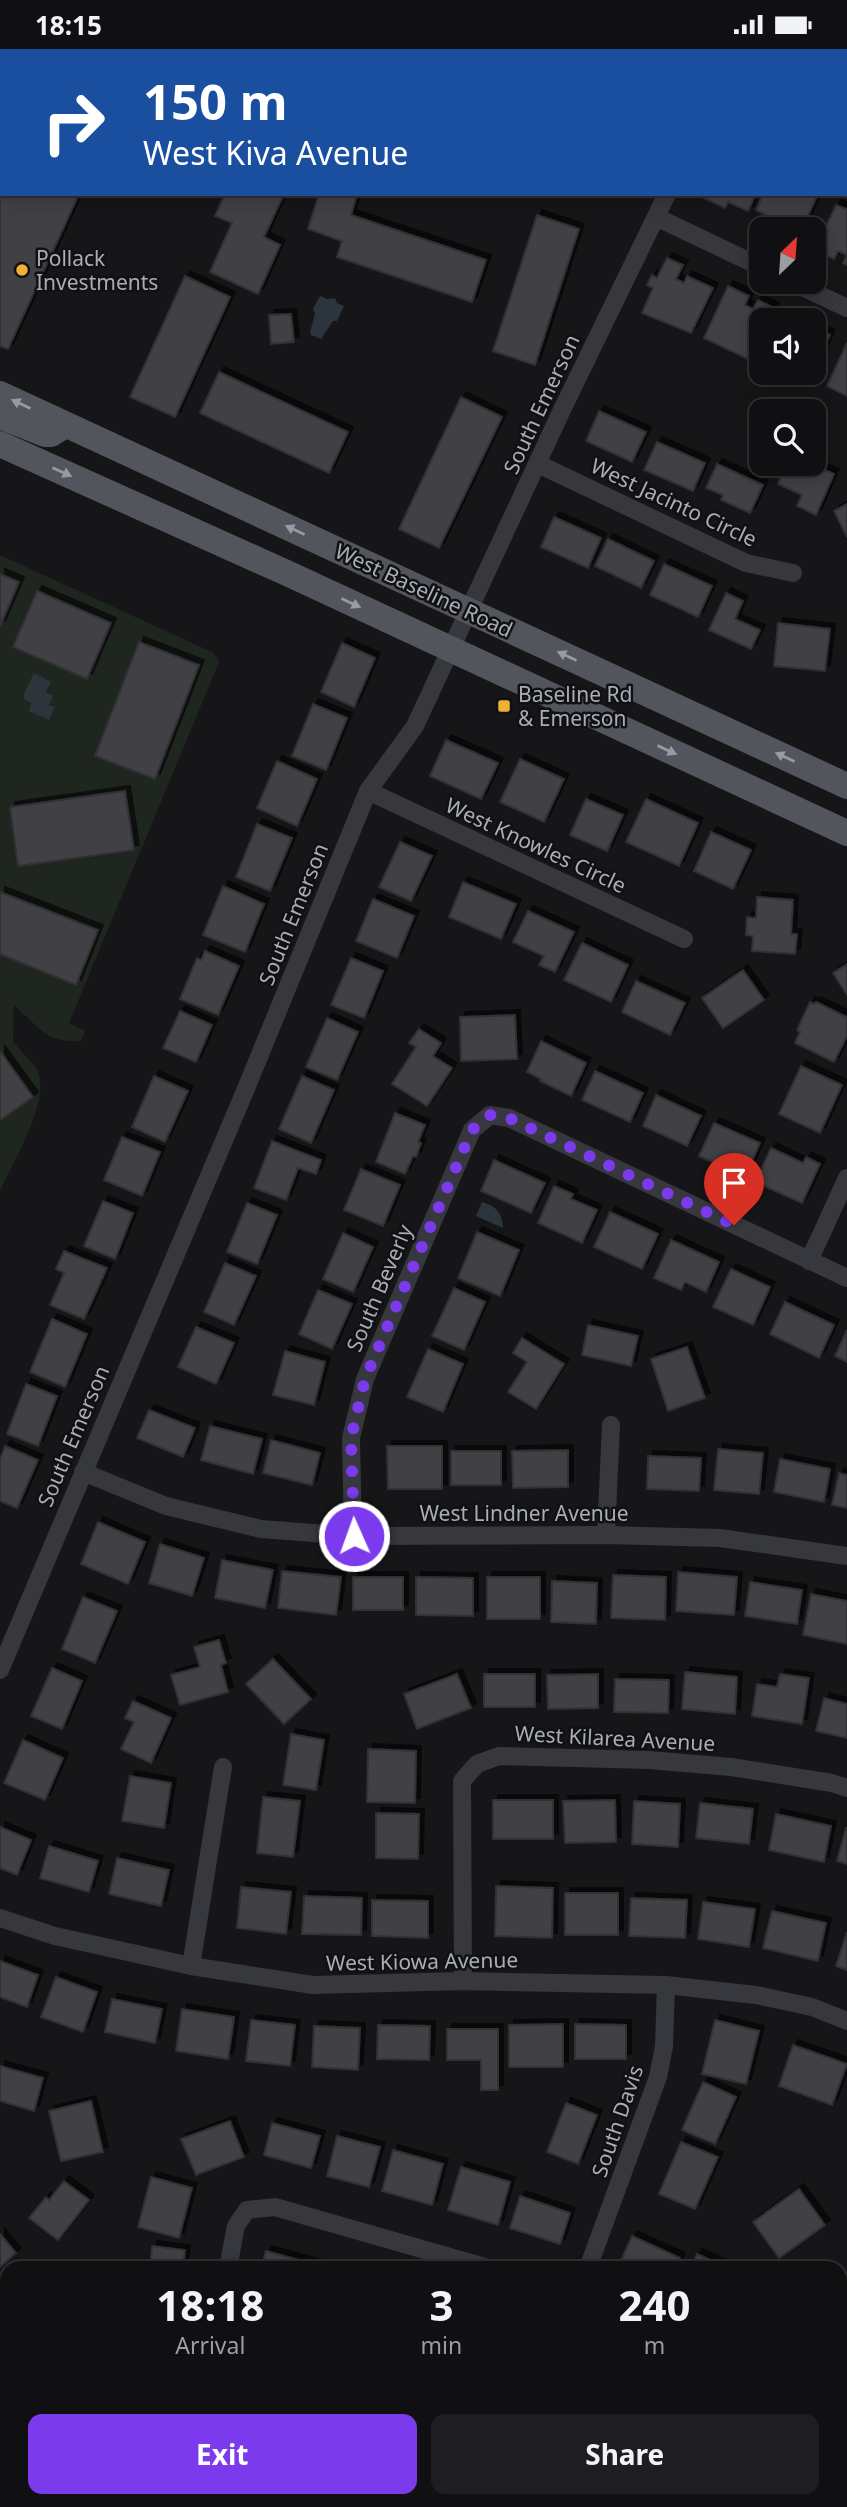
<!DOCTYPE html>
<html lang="en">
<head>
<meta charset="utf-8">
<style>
  :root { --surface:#101012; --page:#1e1e20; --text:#f1f3f6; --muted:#9c9d9f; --line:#303032; --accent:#7c3aed }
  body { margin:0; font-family:"Noto Sans",sans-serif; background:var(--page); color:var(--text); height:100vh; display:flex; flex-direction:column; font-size:26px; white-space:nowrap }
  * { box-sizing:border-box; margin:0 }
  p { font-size:23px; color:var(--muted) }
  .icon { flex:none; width:38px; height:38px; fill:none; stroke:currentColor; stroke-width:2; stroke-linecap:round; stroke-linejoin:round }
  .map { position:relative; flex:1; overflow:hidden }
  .side { position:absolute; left:0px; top:2212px; width:847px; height:247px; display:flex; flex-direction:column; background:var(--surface); border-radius:21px 21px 0 0; box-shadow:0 4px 18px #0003,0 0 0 2px var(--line) }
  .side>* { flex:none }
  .banner { position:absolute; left:0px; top:0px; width:847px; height:147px; box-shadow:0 4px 18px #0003,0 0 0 2px var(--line); background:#1a4fa0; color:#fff; overflow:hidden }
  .needle { width:46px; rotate:25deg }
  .buttons { position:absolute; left:749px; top:168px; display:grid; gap:14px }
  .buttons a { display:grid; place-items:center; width:77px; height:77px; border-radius:14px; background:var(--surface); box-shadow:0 4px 18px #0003,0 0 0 2px var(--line); font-size:35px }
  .pin { position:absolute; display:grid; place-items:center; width:60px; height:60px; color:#fff; margin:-72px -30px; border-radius:50% 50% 50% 0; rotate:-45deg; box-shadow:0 0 7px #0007 }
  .pin .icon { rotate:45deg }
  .me { position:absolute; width:77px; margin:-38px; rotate:358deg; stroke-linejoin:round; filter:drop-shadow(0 0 5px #0008) }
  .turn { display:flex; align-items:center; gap:24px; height:147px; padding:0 28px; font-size:32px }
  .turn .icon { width:91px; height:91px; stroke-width:2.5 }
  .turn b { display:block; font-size:49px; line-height:60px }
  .eta { display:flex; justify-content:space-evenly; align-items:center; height:119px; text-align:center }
  .eta b { font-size:42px; font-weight:700; line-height:49px }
  .button { display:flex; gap:14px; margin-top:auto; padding:14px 28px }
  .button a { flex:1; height:80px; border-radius:14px; background:var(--accent); color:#fff; font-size:28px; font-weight:700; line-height:80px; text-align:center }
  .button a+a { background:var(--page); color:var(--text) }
  .status { display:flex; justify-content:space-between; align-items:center; height:49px; padding:0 35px; background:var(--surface); direction:ltr }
  .status svg { height:19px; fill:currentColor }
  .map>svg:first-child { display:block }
  .green { fill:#1e261f; fill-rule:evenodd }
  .water { fill:#2c353c }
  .building { fill:#404145; stroke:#303034; stroke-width:2; filter:url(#shadow) }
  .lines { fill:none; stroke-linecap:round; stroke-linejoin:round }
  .minor { stroke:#37383d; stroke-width:18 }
  .primary { stroke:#53555c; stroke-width:26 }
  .oneway { fill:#979ba6 }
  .route { stroke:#7c3aed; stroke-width:12; stroke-dasharray:0 21.6 }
  .poi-dot { fill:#f2b134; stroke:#111113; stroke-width:2.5 }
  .labels { text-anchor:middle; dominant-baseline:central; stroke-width:5; stroke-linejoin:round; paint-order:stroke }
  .poi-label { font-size:21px; fill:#a8adb8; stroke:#111113; text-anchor:start }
  .street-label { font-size:21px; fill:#a8adb8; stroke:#111113 }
</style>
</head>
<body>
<div class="status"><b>18:15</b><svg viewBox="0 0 49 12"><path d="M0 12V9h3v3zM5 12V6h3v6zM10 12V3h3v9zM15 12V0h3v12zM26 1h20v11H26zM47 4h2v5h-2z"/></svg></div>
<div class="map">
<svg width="847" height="2458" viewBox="0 0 847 2458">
  <defs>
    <filter id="shadow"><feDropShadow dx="5" dy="-5" stdDeviation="0" flood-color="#0009"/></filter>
  </defs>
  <rect width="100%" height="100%" fill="#161618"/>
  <g class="green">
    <path d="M0 506 214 604 219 613 69 974 85 982 81 992C43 994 39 977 14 956L13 992C20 1003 33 1012 38 1023 50 1052 13 1114 0 1142V1071L33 1048 0 1002V905L76 935 97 882 0 843V577L19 533 0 525ZM37 543 111 574 87 630ZM140 593 199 616 154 730 95 706ZM50 632 46 644 49 656 31 657 30 653 24 650 25 647ZM125 742 133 800 10 758Z"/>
    <path d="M0 2340 7 2345V2452H44L43 2458H0Z"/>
  </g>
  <g class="water">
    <path d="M320 247 327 250 335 249 337 254 344 257 337 272H333L321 290 311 286 310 283 315 265 313 260Z"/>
    <path d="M34 624 51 633 46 643 53 647 49 656 55 658 49 671 29 662 31 654 24 650V645Z"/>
    <path d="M482 1153C497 1157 502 1165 503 1179L476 1167Z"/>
  </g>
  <g class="building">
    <path d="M352 0H405L352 2Z"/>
    <path d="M416 0H470L415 2Z"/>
    <path d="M796 0H846L847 14 845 16V2H795Z"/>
    <path d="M0 51 2 145H79L8 300 0 297Z"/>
    <path d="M225 145H284L264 188 280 196 258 245 210 223 232 174 215 167Z"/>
    <path d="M319 145 357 146 351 166 486 211 472 253 337 208 342 192 308 180Z"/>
    <path d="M701 145H756L748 162 728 153 725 159 700 147Z"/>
    <path d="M763 145H818L802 180H771L775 171 756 161Z"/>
    <path d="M836 156 847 160V216L843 214 847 206 838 202 834 210 815 201Z"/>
    <path d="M537 166 579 180 535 316 493 302Z"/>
    <path d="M667 209 683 216 676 230 684 234 687 227 713 239 691 284 642 264 653 239 647 236 652 226 657 229Z"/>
    <path d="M185 227 230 248 175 368 130 348Z"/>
    <path d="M728 237 749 247 745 256 753 260 758 251 774 259 768 271H761V286L750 311 704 289Z"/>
    <path d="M291 265 294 293 271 295 269 266Z"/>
    <path d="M814 279 830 286 814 320Z"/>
    <path d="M847 294V347L827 337Z"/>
    <path d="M219 323 348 383 329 424 200 364Z"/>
    <path d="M461 348 502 368 439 499 399 480Z"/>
    <path d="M599 362 646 383 632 413 586 392Z"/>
    <path d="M657 393 705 414 693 442 644 421Z"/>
    <path d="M717 415 763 436 750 464 721 451 723 446 706 439Z"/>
    <path d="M787 415H812L834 425 816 466 797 457 802 446 778 435Z"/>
    <path d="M847 455V488L834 462Z"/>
    <path d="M554 468 601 489 588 519 541 498Z"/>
    <path d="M608 490 654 512 641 539 595 517Z"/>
    <path d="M664 515 712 537 698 568 650 546Z"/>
    <path d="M0 525 19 533 0 577Z"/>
    <path d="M37 542 111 574 87 630 13 598Z"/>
    <path d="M726 544 743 552 735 570 760 581 751 600 709 581Z"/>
    <path d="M778 574 830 580 825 622 774 617Z"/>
    <path d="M139 593 199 616 155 730 95 707Z"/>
    <path d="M342 594 375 609 354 658 321 643Z"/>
    <path d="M313 655 347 669 326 721 292 707Z"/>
    <path d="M446 691 498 714 481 750 430 727Z"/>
    <path d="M520 710 564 730 544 773 500 753Z"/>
    <path d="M277 712 317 730 297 777 257 759Z"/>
    <path d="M125 742 134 801 18 817 10 758Z"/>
    <path d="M586 750 623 766 607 802 570 786Z"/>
    <path d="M646 750 698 774 679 817 626 793Z"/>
    <path d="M257 775 292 789 270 842 236 828Z"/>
    <path d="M711 783 751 801 733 840 694 822Z"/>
    <path d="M400 793 432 807 411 852 379 838Z"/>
    <path d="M463 833 516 855 501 890 449 868Z"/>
    <path d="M223 837 264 855 245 903 203 886Z"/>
    <path d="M0 843 98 881 76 936 0 905Z"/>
    <path d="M757 848 793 851 791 885H797L795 905 752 902 753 887 746 886 747 868 756 869Z"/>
    <path d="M373 850 414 867 397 909 356 892Z"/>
    <path d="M528 862 574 883 555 923 539 916 544 907 513 893Z"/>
    <path d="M582 894 628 916 611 953 564 931Z"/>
    <path d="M205 902 239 917 218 966 180 950 197 909 201 911Z"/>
    <path d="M351 909 383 922 364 969 331 956Z"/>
    <path d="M847 915V946L833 924Z"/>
    <path d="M743 921 764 951 723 979 702 949Z"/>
    <path d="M636 932 685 954 670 986 622 963Z"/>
    <path d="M810 953 814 955 816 953 847 968V987L834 1013 795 994 800 983 797 981Z"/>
    <path d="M180 962 212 976 196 1013 163 999Z"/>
    <path d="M515 966 517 1010 461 1012 460 968Z"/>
    <path d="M327 969 358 983 337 1031 306 1018Z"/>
    <path d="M419 980 441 994 433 1007 452 1019 427 1057 392 1035 416 998 409 994Z"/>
    <path d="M541 992 586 1014 571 1047 540 1032 541 1030 527 1023Z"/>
    <path d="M0 1002 33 1048 0 1071Z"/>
    <path d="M801 1017 842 1036 820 1084 779 1065Z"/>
    <path d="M595 1022 643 1044 630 1073 582 1051Z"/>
    <path d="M154 1027 188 1042 165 1093 132 1078Z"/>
    <path d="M302 1027 334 1041 311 1094 279 1080Z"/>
    <path d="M656 1046 701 1067 687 1097 643 1077Z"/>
    <path d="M395 1064 425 1076 418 1093 421 1094 416 1108 413 1107 405 1125 376 1113Z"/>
    <path d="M714 1074 760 1094 745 1128 699 1107Z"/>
    <path d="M122 1088 160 1103 142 1147 104 1131Z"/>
    <path d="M272 1092 321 1111 316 1125 298 1119 286 1151 254 1139Z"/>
    <path d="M771 1099 803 1114 806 1108 820 1115 802 1154 755 1133Z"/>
    <path d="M494 1111 545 1134 531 1164 481 1142Z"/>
    <path d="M361 1120 400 1136 383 1177 344 1161Z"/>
    <path d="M554 1137 573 1145 571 1150 597 1161 582 1194 538 1174Z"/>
    <path d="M103 1152 133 1164 115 1210 84 1197Z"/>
    <path d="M247 1154 277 1166 257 1215 227 1203Z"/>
    <path d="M610 1163 658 1185 642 1220 594 1198Z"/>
    <path d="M477 1183 519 1201 500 1247 458 1229Z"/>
    <path d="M343 1184 373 1198 353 1243 323 1230Z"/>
    <path d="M671 1191 719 1213 706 1243 685 1233 681 1241 654 1229Z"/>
    <path d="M64 1202 107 1219 84 1270 50 1256 64 1224 56 1220Z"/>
    <path d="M225 1214 256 1227 234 1276 204 1263Z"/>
    <path d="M731 1220 770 1238 753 1276 713 1258Z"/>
    <path d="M454 1239 485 1253 464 1301 432 1287Z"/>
    <path d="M318 1241 352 1255 332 1300 299 1285Z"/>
    <path d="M785 1253 834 1276 819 1309 770 1285Z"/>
    <path d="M52 1270 87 1285 65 1338 30 1323Z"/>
    <path d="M588 1276 638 1287 631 1317 582 1306Z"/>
    <path d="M196 1278 234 1294 216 1335 178 1318Z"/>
    <path d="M847 1281V1313L835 1307Z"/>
    <path d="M522 1289 564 1315 536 1360 508 1343 527 1313 513 1304Z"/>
    <path d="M687 1298 705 1349 668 1362 651 1310Z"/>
    <path d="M428 1300 463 1315 443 1363 407 1348Z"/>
    <path d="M285 1302 325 1313 314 1356 273 1346Z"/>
    <path d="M26 1335 57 1347 38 1397 7 1385Z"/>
    <path d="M149 1361 195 1379 183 1408 137 1389Z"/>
    <path d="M210 1377 262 1390 253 1425 201 1411Z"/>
    <path d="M271 1391 320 1404 312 1436 263 1424Z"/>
    <path d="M5 1397 38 1411 17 1459 0 1452V1410Z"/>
    <path d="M387 1397H442V1440H388Z"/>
    <path d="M718 1400 763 1404 759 1445 714 1441Z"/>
    <path d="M568 1401V1438L513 1439 512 1402Z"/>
    <rect x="451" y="1402" width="50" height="34"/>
    <path d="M648 1407 701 1409 699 1442 647 1440Z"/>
    <path d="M780 1410 830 1420 824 1453 774 1443Z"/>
    <path d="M839 1424 847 1426V1459L832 1456Z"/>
    <path d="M98 1473 145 1493 128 1535 81 1515Z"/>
    <path d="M160 1495 204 1509 192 1547 149 1534Z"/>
    <path d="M222 1511 273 1521 265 1559 215 1549Z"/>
    <path d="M282 1522 341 1528 336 1566 278 1559Z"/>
    <path d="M678 1523 737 1528 734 1566 676 1562Z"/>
    <path d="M613 1526 666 1528 665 1571 611 1569Z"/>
    <rect x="353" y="1528" width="50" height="33"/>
    <path d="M416 1528 473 1529V1567L416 1566Z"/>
    <rect x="487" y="1528" width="53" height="42"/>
    <path d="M552 1532 597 1534 596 1575 551 1573Z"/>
    <path d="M750 1533 802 1541 797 1575 745 1567Z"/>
    <path d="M811 1545 847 1552V1595L803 1586Z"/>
    <path d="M83 1548 117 1562 95 1614 62 1600Z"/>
    <path d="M219 1591 226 1614 221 1616 228 1643 180 1656 171 1626 200 1618 194 1598Z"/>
    <path d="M273 1610 311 1650 284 1675 246 1635Z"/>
    <path d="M52 1619 82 1632 62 1680 31 1667Z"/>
    <path d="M685 1623 737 1628 735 1665 682 1660Z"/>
    <path d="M457 1625 471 1659 417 1680 404 1645Z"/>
    <rect x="484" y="1625" width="51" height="33"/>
    <path d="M598 1625V1659L548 1660 547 1626Z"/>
    <path d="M780 1625 809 1629 802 1675 752 1667 757 1635 777 1638Z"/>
    <path d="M615 1630 669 1631 668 1664 614 1663Z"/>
    <path d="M824 1649 847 1655V1689L816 1682Z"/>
    <path d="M133 1652 171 1669 151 1714 121 1700 134 1673 125 1669Z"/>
    <path d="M291 1685 324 1691 316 1741 283 1736Z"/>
    <path d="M23 1691 63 1709 45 1751 4 1734Z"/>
    <path d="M368 1700 416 1702 415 1754 367 1753Z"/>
    <path d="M130 1727 171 1734 164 1779 122 1772Z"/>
    <path d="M263 1748 300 1752 293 1808 257 1804Z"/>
    <rect x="493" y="1751" width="60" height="39"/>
    <path d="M615 1751 616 1793 565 1794 563 1752Z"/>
    <path d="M634 1752 680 1755 678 1798 632 1795Z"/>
    <path d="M700 1754 753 1760 749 1795 696 1789Z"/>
    <path d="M376 1764 419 1765 418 1810 376 1809Z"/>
    <path d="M776 1765 831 1777 824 1813 769 1801Z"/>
    <path d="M0 1778 31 1791 17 1826 0 1819Z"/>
    <path d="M846 1779H847V1815L837 1812Z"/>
    <path d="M49 1797 98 1812 89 1843 40 1829Z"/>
    <path d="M117 1809 169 1821 161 1857 109 1845Z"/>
    <path d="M496 1837 553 1839 552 1889 495 1887Z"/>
    <path d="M241 1838 291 1843 286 1885 237 1879Z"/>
    <rect x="565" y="1844" width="53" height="42"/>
    <path d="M304 1847 362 1849 361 1886 302 1885Z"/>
    <path d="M631 1849 687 1851 685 1889 629 1887Z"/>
    <path d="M372 1851 428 1852V1889L372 1887Z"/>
    <path d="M703 1853 755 1860 749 1898 698 1890Z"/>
    <path d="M772 1862 826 1874 818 1912 763 1899Z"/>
    <path d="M847 1883V1921L836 1917Z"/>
    <path d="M0 1912 38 1926 27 1958 0 1948Z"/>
    <path d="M56 1928 97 1943 83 1983 41 1968Z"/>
    <path d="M112 1950 162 1960 155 1994 105 1983Z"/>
    <path d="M182 1960 234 1968 228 2010 176 2002Z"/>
    <path d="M251 1971 295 1976 290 2017 246 2012Z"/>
    <path d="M715 1971 759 1982 746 2035 702 2025Z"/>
    <path d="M563 1975V2018H509V1976Z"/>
    <path d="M575 1975 626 1976V2010H575Z"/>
    <path d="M378 1976 430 1977 429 2011 377 2010Z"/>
    <path d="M314 1977 360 1979 358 2021 312 2018Z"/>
    <path d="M447 1980H498V2041H481V2011H447Z"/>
    <path d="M793 1996 847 2015 832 2056 779 2037Z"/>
    <path d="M0 2017 43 2029 34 2062 0 2052Z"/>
    <path d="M703 2033 736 2048 715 2095 682 2081Z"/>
    <path d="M91 2052 103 2103 61 2112 49 2062Z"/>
    <path d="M566 2054 597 2066 578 2115 547 2103Z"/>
    <path d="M230 2072 244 2108 196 2126 181 2090Z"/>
    <path d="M272 2074 320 2087 311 2119 264 2106Z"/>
    <path d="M337 2087 380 2098 369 2138 327 2127Z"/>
    <path d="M681 2093 718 2108 695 2160 659 2145Z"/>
    <path d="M393 2101 443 2115 432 2156 382 2142Z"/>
    <path d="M461 2118 510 2133 498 2176 448 2161Z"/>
    <path d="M151 2128 192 2139 179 2189 138 2178Z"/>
    <path d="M64 2132 89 2151 58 2191 29 2169 46 2148 49 2151Z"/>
    <path d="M799 2140 825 2176 779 2209 753 2173Z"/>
    <path d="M520 2147 570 2164 560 2195 510 2179Z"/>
    <path d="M0 2185 16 2204 0 2218Z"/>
    <path d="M632 2187 680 2209 675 2219 618 2218Z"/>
    <path d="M152 2197 185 2201 183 2219H150Z"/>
    <path d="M266 2202 317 2216 316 2219H261Z"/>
    <path d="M697 2205 728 2219H690Z"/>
    <path d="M840 2432 847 2436V2458H809L812 2452H840Z"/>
    <path d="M111 2452H163L162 2458H110Z"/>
    <path d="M173 2452H226L225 2458H172Z"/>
    <path d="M244 2452H270L298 2458H243Z"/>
    <path d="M592 2452H622L619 2458H606Z"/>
    <path d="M639 2452H674L687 2458H636Z"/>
  </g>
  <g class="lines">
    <g class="minor">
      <path d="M623 0 628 2"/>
      <path d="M748 2 749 0"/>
      <path d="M656 168 761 218"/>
      <path d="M792 233 847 259"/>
      <path d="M538 415 746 514 793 524"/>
      <path d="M368 742 684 890"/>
      <path d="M809 1212 847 1129"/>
      <path d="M83 1423 166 1457 261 1480 353 1487 606 1486 720 1489 847 1507"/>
      <path d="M606 1486 611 1376"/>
      <path d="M353 1487 351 1389 365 1330 472 1081 490 1066 509 1069 847 1229"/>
      <path d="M0 1621 245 1042 368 742 415 677 561 363 667 145"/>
      <path d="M0 1869 55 1887 191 1917 313 1936 463 1932 666 1936 756 1946 812 1958 847 1972"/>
      <path d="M191 1917 223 1718"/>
      <path d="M463 1932 462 1732 477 1715 499 1707 649 1711 731 1718 832 1734 847 1739"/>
      <path d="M228 2219 236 2177 247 2161 275 2158 488 2219"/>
      <path d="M588 2219 658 2028 664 1997 666 1936"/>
      <path d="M840 2262 847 2249"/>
      <path d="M0 2316 7 2321"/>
      <path d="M840 2381 847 2385"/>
      <path d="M463 2452 477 2458"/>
      <path d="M65 2458V2452"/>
    </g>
    <g class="primary">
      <path d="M0 345 847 737"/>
      <path d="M0 367 45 385H51L65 376"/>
      <path d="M0 395 289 525 847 784"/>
    </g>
  </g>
  <defs><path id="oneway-solid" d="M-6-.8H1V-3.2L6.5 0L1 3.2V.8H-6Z" transform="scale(1.75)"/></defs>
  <g class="oneway">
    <use href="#oneway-solid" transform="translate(21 355) rotate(-155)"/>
    <use href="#oneway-solid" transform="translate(62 423) rotate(24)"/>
    <use href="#oneway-solid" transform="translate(295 481) rotate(-155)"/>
    <use href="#oneway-solid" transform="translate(351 554) rotate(25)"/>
    <use href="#oneway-solid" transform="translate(567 607) rotate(-155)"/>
    <use href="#oneway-solid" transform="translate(667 701) rotate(25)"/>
    <use href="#oneway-solid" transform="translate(785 708) rotate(-155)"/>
  </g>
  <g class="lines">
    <path class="route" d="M354 1487 351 1389 365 1330 472 1081 490 1066 509 1069 734 1176"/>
  </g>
  <g class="poi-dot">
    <circle cx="22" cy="221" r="7"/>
    <rect x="497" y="650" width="14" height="14" rx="3.5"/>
  </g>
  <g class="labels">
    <g class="poi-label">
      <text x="36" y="209">Pollack<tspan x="36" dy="24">Investments</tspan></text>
      <text x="518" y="645">Baseline Rd<tspan x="518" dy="24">&amp; Emerson</tspan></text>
    </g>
    <g class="street-label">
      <text transform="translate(541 355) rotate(-65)">South Emerson</text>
      <text transform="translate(674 453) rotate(25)">West Jacinto Circle</text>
      <text transform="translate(424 541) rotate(25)">West Baseline Road</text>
      <text transform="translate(536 796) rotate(25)">West Knowles Circle</text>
      <text transform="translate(293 865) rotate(-68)">South Emerson</text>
      <text transform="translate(379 1239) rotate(-67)">South Beverly</text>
      <text transform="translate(73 1387) rotate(-67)">South Emerson</text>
      <text x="524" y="1464">West Lindner Avenue</text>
      <text transform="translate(615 1689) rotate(3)">West Kilarea Avenue</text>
      <text transform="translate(422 1912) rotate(-1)">West Kiowa Avenue</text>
      <text transform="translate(617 2072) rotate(-71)">South Davis</text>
    </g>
  </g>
</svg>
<div class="buttons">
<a><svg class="needle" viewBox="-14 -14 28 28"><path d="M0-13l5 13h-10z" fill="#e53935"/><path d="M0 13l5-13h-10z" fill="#9c9d9f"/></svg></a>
<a><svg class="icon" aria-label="sound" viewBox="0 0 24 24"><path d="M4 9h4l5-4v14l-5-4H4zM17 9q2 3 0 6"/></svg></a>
<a><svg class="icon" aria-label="search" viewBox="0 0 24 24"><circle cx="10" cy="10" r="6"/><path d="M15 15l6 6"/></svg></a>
</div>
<div class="pin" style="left:734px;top:1176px;background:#d93025"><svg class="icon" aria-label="arrive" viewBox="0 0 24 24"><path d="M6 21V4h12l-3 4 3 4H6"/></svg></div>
<svg class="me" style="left:354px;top:1487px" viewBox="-20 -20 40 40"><circle r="17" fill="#7c3aed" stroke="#fff" stroke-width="3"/><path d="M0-11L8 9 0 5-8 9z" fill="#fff"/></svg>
<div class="banner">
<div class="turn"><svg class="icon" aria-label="right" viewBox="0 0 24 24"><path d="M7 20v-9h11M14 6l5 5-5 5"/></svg><div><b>150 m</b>West Kiva Avenue</div></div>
</div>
<section class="side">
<div class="eta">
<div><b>18:18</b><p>Arrival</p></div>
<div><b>3</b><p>min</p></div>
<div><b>240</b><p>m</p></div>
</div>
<div class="button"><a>Exit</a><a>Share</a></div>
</section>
</div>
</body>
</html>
